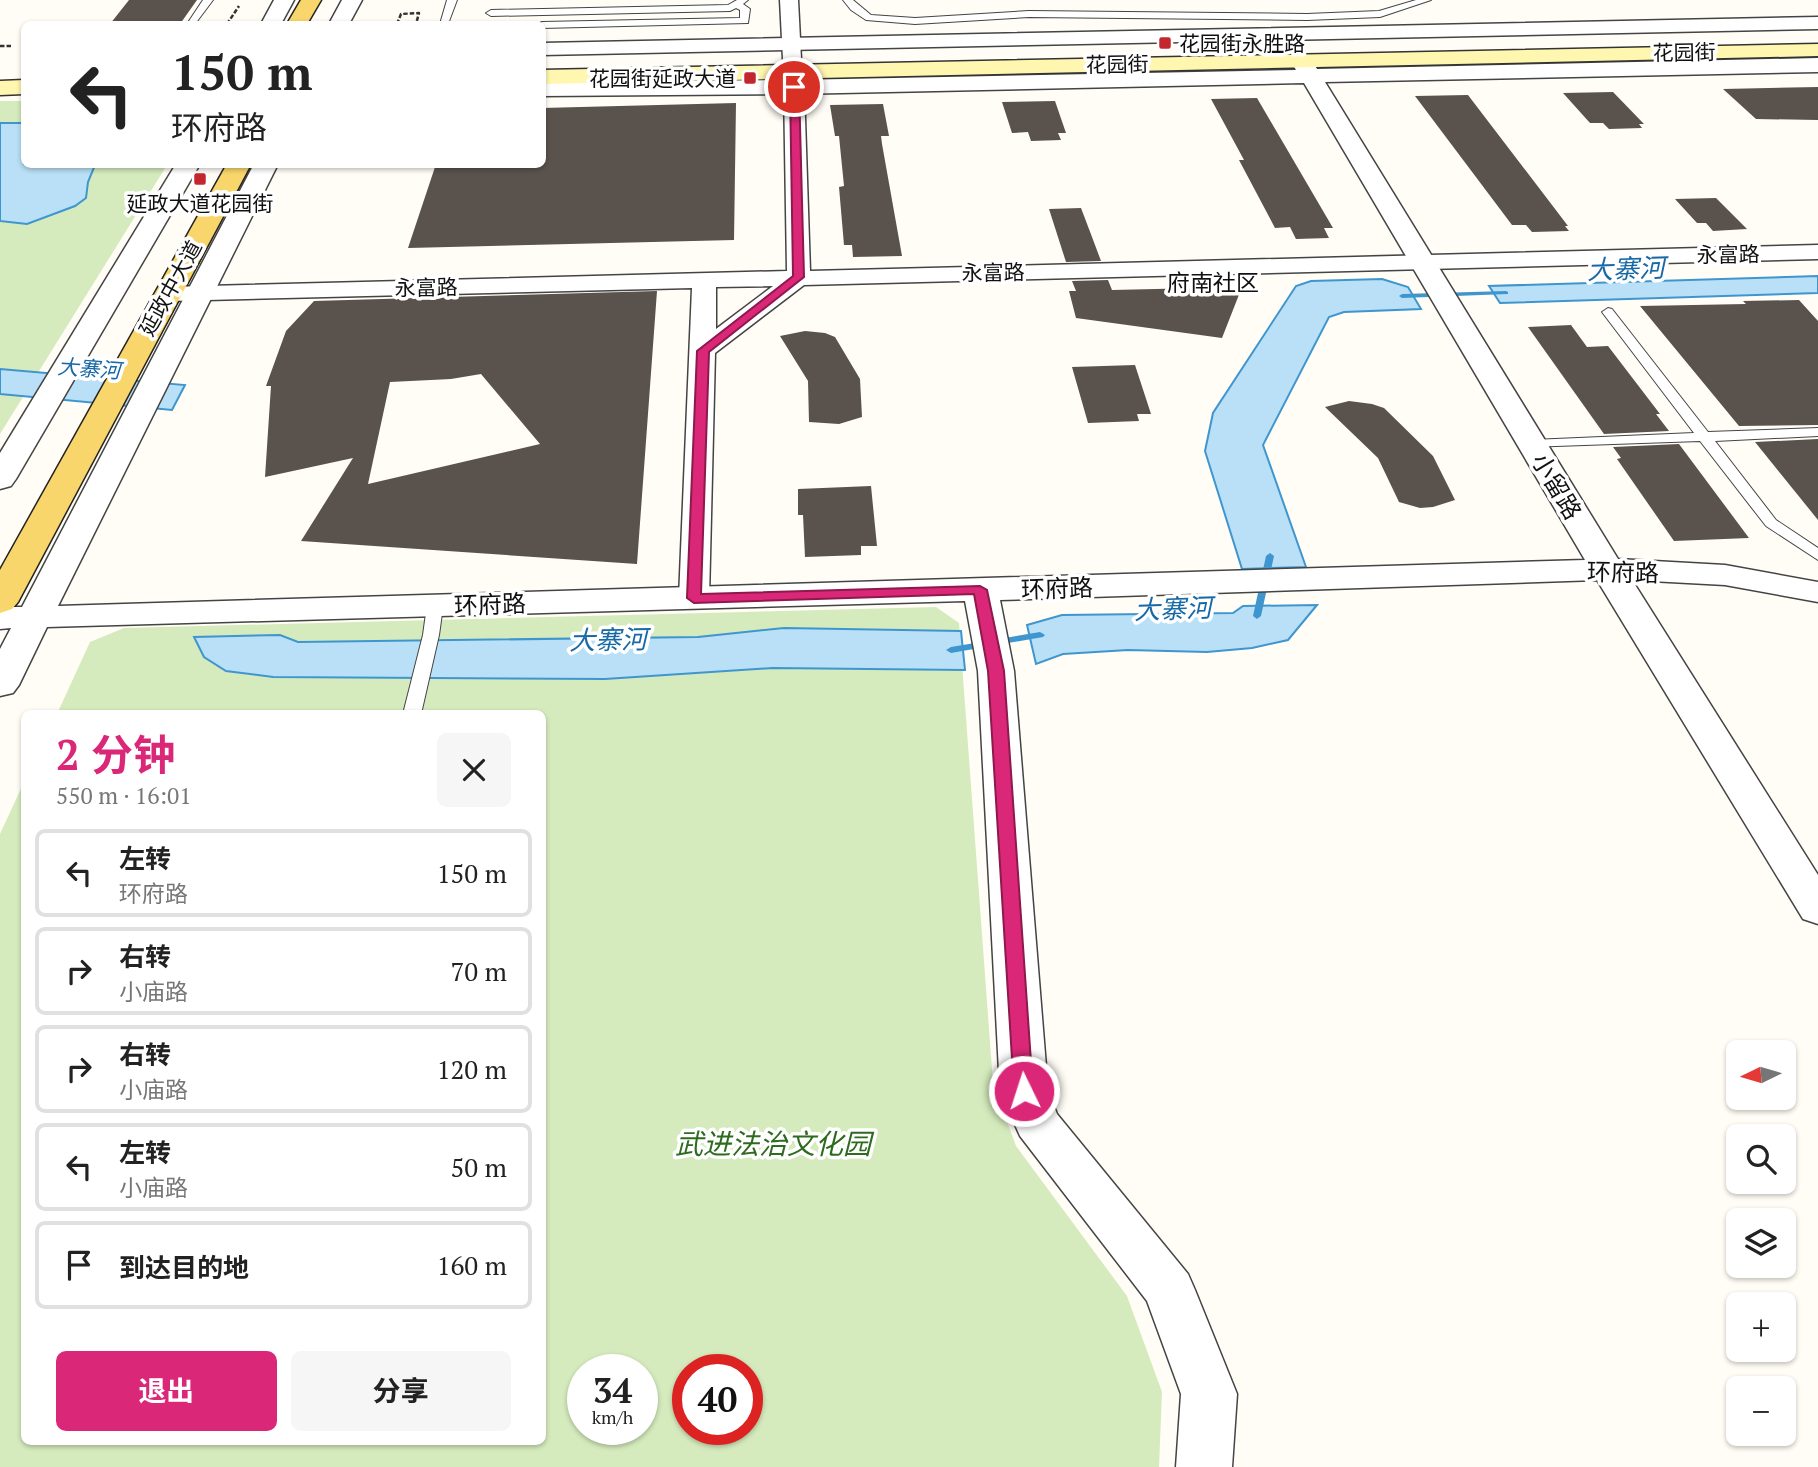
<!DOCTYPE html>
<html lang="zh">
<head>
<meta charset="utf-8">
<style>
  :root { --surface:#fff; --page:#f6f6f6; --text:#222; --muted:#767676; --line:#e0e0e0; --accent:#db2777 }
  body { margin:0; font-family:"PT Serif","Noto Sans SC",serif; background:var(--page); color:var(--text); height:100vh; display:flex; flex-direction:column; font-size:26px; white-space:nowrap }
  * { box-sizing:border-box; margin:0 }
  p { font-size:23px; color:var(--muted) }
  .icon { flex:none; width:38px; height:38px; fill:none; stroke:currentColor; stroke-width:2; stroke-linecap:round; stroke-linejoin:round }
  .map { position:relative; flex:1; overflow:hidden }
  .panel { position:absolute; left:21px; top:710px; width:525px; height:735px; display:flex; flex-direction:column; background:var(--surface); border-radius:10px; box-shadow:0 2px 5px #0004 }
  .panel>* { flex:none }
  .top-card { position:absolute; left:21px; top:21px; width:525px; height:147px; border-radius:10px; box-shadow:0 2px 5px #0004; background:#fff; color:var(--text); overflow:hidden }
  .needle { width:46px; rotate:265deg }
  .buttons { position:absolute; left:1726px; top:1040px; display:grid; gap:14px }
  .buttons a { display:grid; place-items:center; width:70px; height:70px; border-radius:10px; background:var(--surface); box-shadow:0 2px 5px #0004; font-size:35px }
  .speed { position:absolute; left:567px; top:1354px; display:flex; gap:14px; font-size:35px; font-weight:700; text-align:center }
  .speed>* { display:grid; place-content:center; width:91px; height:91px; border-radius:50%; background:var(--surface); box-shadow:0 2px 5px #0004; line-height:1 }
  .speed small { font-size:18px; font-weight:400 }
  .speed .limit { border:10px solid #d22; background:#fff; color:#111 }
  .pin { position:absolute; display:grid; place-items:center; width:60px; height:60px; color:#fff; margin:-30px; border:4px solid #fff; border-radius:50%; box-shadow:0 2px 7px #0007 }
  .me { position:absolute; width:77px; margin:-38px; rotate:356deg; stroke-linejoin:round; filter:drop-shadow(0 0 5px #0008) }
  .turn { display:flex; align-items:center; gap:24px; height:147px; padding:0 35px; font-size:32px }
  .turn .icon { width:91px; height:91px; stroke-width:2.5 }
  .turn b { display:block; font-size:49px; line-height:60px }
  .round { display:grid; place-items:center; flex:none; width:74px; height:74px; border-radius:10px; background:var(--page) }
  .head { display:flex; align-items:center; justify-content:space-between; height:119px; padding:0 35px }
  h1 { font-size:42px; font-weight:700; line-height:52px; color:var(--accent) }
  .cta { display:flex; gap:14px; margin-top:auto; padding:14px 35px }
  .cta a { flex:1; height:80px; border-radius:10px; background:var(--accent); color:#fff; font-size:28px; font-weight:700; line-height:80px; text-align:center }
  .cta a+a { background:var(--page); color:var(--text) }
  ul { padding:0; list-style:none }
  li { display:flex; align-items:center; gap:21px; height:88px; margin:0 14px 10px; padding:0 21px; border:4px solid var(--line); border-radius:10px }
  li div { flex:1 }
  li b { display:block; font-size:26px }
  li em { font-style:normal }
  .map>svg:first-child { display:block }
  .green { fill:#d5ebbd; fill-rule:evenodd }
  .water { fill:#b9e0f7; stroke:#3f96cf; stroke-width:2 }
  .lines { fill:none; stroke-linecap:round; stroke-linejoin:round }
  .stream { fill:#3f96cf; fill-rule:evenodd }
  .building { fill:#5a524d; fill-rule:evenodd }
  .service-casing { stroke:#444; stroke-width:2 }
  .minor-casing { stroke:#444; stroke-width:3 }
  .tertiary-casing { stroke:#444; stroke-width:3 }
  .secondary-casing { stroke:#333; stroke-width:3 }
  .primary-casing { stroke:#222; stroke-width:3 }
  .path { stroke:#333; stroke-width:2.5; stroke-dasharray:4.5 2; stroke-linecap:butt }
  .service { fill:#fff; fill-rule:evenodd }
  .minor { fill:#fff; fill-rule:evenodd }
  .tertiary { fill:#fff; fill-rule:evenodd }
  .secondary { fill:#fff6b0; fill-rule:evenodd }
  .primary { fill:#f9d66b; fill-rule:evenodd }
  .route { fill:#db2777; stroke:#8e194d; stroke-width:2 }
  .poi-dot { fill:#c4262e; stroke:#fff; stroke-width:2.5 }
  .labels { text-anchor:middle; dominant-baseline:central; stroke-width:7; stroke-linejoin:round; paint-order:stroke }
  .far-poi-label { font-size:21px; fill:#111; stroke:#fff; text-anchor:start }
  .far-street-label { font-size:21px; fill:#111; stroke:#fff }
  .far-water-label { font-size:21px; font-style:italic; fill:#1768a6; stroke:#fff }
  .far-quarter-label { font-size:23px; fill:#111; stroke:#fff }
  .street-label { font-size:24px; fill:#111; stroke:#fff }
  .water-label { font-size:26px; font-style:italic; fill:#1768a6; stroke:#fff }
  .near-park-label { font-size:28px; font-style:italic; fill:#2f6b1f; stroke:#fff }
</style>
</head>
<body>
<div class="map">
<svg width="1818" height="1467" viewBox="0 0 1818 1467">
  <rect width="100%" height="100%" fill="#fffdf5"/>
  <g class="green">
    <path d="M0 101H24V164L167 165 0 434Z"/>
    <path d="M936 607 959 623 993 1083 1016 1146 1127 1296 1162 1392 1159 1467H0V834L24 782V1442H542V714H57L90 642 124 628ZM583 1370H642V1430H583ZM688 1370H747V1430H688Z"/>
  </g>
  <g class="water">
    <path d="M0 123H24V164L95 165 88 182 86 198 75 206 27 224 0 221Z"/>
    <path d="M1818 276V293L1500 303 1489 286Z"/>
    <path d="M1382 279 1408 287 1421 309 1344 312 1329 317 1263 445 1306 567 1242 569 1205 451 1213 413 1296 286 1311 281Z"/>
    <path d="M0 369 185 385 172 410 0 394Z"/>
    <path d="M1317 605 1288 640 1252 648 1207 652 1128 650 1063 654 1036 664 1027 625 1062 615 1233 613 1243 606Z"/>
    <path d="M784 628 961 631 965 670 773 668 605 679 273 677 226 671 204 657 194 637 280 635 298 642 698 637Z"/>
  </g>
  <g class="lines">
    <g class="stream">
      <path d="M1506 291 1508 292V294L1402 298 1399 296 1402 294Z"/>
      <path d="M1270 553 1274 556 1261 616 1257 619 1253 616 1266 556Z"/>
      <path d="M1040 632 1045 635 1043 637 951 653 946 650 951 647Z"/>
    </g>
  </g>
  <g class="building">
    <path d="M129 0H197L180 24H110Z"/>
    <path d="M1818 87V120L1756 119 1723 89Z"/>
    <path d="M1613 92 1644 124H1639L1642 128 1609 129 1603 123H1590L1563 93Z"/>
    <path d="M1468 95 1568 226H1565L1569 231 1532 232 1526 225H1512L1415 96Z"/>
    <path d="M1257 98 1333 228H1324L1329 238 1296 239 1290 227 1275 228 1239 160H1244L1211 99Z"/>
    <path d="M1055 101 1066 133H1058L1061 140 1031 141 1028 132 1012 133 1002 102Z"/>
    <path d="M736 103 734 240 408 248 436 164H542V108Z"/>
    <path d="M883 104 889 136H881L882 144 902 256 853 257 852 245H844L839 187 844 186 839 136H835L830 105Z"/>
    <path d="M1716 198 1747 229 1713 231 1706 223H1697L1675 199Z"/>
    <path d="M1081 208 1092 237 1101 261 1066 262 1049 209Z"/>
    <path d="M1108 280 1112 290 1242 287 1222 338 1076 318 1069 291H1076L1072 281Z"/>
    <path d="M657 291 637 564 301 541 353 458 265 477 271 386H266L286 331 314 301ZM481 374 540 444 368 484 390 382 451 379Z"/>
    <path d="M1799 300 1818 321V425L1739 426 1640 306 1746 304 1743 301Z"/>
    <path d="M1571 325 1587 347 1608 346 1660 414H1656L1669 431 1604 434 1528 327Z"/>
    <path d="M805 331 825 333 835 337 860 379 862 417 839 424 809 422 808 381 780 336Z"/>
    <path d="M1135 365 1151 414H1137L1139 421 1088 423 1072 367Z"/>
    <path d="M1349 401 1372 404 1384 408 1433 456 1455 500 1433 507 1420 508 1399 502 1378 458 1325 407Z"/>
    <path d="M1818 439V520L1755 442Z"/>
    <path d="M1679 444 1749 538 1674 541 1617 459 1621 458 1613 447Z"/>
    <path d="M871 486 877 546H861V555L805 557 803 515H798V489Z"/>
  </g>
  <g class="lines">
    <g class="service-casing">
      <g id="service">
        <path d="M203 0H213L195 24H187Z"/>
        <path d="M447 0H457L448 24H440Z"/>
        <path d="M737 0H748L743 4 750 9 748 23 542 28V24H538L542 22 740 18V10L736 8 730 11 491 16 486 13 491 10 728 5Z"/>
        <path d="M843 0H853L871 15 915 18 1029 11 1307 14 1379 11 1416 0H1431L1380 17 1307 20 1029 17 915 24 866 20 851 10Z"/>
        <path d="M1608 308 1612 309 1708 432 1818 428V436L1715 441 1776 520 1818 548V560L1766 526 1700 441 1527 447V441L1532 440 1694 433 1602 312Z"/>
        <path d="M435 601 443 606 439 635 421 714H403L423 635 427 606Z"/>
      </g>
    </g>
    <g class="minor-casing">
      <g id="minor">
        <path d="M780 0H798L801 59 792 65 783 59Z"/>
        <path d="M794 81 804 87 810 271 1818 245V259L804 285 715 353 709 598 705 604 694 607 683 604 679 598 692 288 168 301 160 299 156 294 160 289 168 287 787 271 784 87ZM773 286 716 329V287Z"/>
      </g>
    </g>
    <g class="tertiary-casing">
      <g id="tertiary">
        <path d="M274 0H294L281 24H261Z"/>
        <path d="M342 0H362L349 24H329Z"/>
        <path d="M1818 17V29L542 55V43Z"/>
        <path d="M1301 54 1309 55 1317 69 1818 58V72L1325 82 1618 559 1725 565 1818 582V602L1725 585 1632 580 1818 875V924L1803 919 1597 580 1000 600 1014 671 1048 1091 1057 1114 1188 1274 1195 1290 1237 1394 1232 1467H1176L1181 1394 1147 1301 1020 1136 1000 1091 978 671 965 601 47 627 19 685 13 693 0 696V649L11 628 0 629V607H22L254 164H278L58 606 1585 560 1304 83 794 94 542 96V82L794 80 1296 70 1290 60 1293 55Z"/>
        <path d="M176 164H200L16 479 11 486 0 489V453Z"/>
      </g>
    </g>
    <g class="secondary-casing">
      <g id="secondary">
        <path d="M1818 44V56L542 84V70Z"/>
        <path d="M24 80V94L0 95V81Z"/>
      </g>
    </g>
    <g class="primary-casing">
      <g id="primary">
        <path d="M301 0H321L307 24H287Z"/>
        <path d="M227 164H251L18 602 12 609 0 613V570Z"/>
      </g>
    </g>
    <g class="path">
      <path d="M227 24 239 6"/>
      <path d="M397 24 401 14 419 13 416 24"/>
      <path d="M0 46H11"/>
    </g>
    <use href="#service" class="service"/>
    <use href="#minor" class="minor"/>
    <use href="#tertiary" class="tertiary"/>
    <use href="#secondary" class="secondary"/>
    <use href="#primary" class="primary"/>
  </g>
  <path class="route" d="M794 84 799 87 804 277 709 352 701 594 980 586 987 590 1004 671 1033 1091 1031 1096 1024 1098 1017 1096 1014 1091 988 671 974 594 694 603 687 598 697 351 793 276 790 87Z"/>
  <g class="poi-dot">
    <rect x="1158" y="36" width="14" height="14" rx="3.5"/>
    <rect x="743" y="71" width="14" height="14" rx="3.5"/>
    <rect x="193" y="172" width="14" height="14" rx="3.5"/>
  </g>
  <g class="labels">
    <g class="far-poi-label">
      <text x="1179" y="43">花园街永胜路</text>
      <text x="736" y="78" text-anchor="end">花园街延政大道</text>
      <text x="200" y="203" text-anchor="middle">延政大道花园街</text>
    </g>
    <g class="far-street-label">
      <text transform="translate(1684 52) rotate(-1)">花园街</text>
      <text transform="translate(1117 64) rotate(-1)">花园街</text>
      <text transform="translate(1728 254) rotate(-1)">永富路</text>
      <text transform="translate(993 272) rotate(-1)">永富路</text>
      <text transform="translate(426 287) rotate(-1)">永富路</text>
      <text transform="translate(170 288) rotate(-61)">延政中大道</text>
    </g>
    <g class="far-water-label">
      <text transform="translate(89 368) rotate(4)">大寨河</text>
    </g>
    <g class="far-quarter-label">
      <text x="1213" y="282">府南社区</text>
    </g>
    <g class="street-label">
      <text transform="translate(1557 486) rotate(59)">小留路</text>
      <text transform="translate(1623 572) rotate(1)">环府路</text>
      <text transform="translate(1057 588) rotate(-2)">环府路</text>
      <text transform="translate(490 604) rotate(-2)">环府路</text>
    </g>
    <g class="water-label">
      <text transform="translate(1626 268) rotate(-2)">大寨河</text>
      <text transform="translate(1173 608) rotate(-2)">大寨河</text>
      <text transform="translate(608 639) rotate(-1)">大寨河</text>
    </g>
    <g class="near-park-label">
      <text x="773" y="1143">武进法治文化园</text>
    </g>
  </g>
</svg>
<div class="buttons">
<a><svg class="needle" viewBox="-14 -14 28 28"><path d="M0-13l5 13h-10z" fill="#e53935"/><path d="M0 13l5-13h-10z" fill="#767676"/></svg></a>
<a><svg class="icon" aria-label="search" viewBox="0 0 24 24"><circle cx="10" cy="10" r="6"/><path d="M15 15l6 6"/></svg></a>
<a><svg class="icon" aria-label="layers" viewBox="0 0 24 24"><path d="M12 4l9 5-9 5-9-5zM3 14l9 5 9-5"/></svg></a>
<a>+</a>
<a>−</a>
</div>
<div class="speed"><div>34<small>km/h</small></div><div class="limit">40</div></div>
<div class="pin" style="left:794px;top:87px;background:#d93025"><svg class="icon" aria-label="arrive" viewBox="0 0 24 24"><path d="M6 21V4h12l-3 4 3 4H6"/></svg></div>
<svg class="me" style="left:1024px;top:1091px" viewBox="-20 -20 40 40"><circle r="17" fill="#db2777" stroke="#fff" stroke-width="3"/><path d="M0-11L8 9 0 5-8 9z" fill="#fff"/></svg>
<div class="top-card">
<div class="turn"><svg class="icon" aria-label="left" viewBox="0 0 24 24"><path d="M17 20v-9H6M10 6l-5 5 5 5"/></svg><div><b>150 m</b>环府路</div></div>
</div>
<section class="panel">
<div class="head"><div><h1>2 分钟</h1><p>550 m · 16:01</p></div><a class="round"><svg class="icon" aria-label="close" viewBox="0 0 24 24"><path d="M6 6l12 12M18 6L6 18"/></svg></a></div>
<ul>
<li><svg class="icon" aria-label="left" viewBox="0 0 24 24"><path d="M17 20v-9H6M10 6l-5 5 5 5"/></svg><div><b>左转</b><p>环府路</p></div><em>150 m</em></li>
<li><svg class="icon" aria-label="right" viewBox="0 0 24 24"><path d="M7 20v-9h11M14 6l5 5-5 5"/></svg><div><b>右转</b><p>小庙路</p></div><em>70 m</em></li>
<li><svg class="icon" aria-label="right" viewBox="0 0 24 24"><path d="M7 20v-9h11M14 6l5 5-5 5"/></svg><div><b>右转</b><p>小庙路</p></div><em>120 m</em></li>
<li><svg class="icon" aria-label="left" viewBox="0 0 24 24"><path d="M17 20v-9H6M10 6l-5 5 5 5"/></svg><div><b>左转</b><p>小庙路</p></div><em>50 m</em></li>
<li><svg class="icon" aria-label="arrive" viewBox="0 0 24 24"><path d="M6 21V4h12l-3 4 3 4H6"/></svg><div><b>到达目的地</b></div><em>160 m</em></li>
</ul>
<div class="cta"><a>退出</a><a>分享</a></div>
</section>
</div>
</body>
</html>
